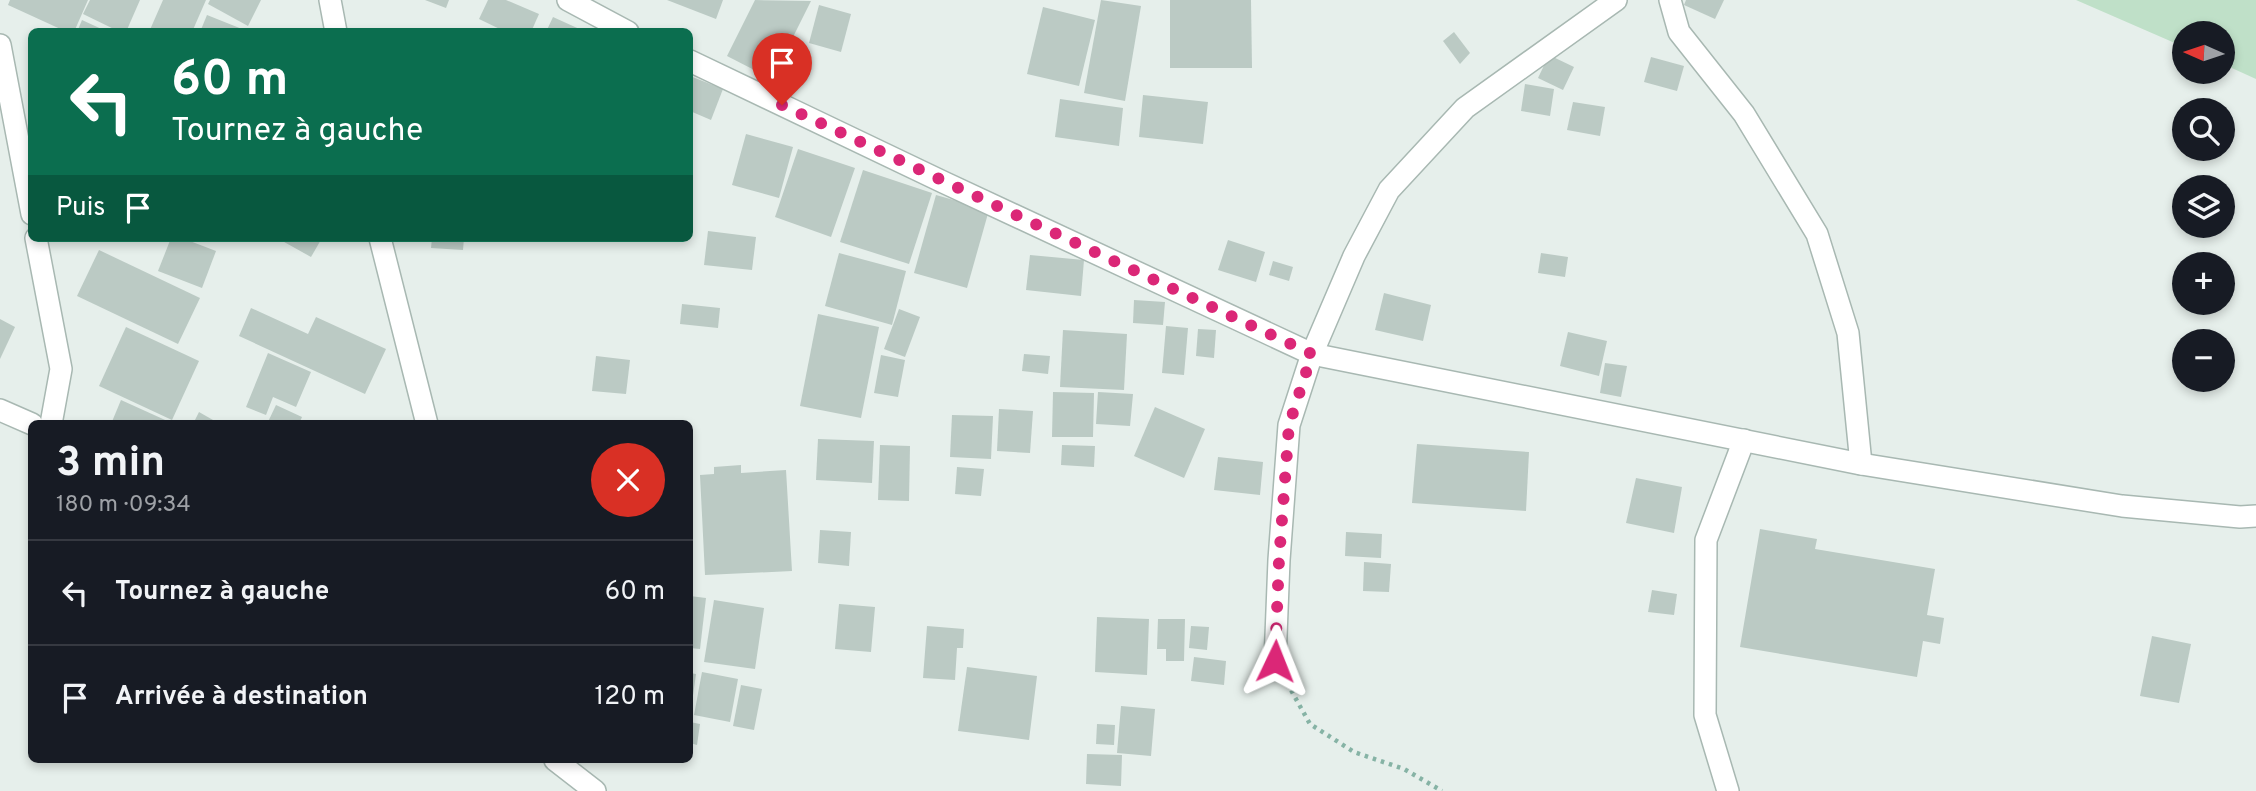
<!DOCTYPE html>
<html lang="fr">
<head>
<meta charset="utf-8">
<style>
  :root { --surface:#171b24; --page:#20242c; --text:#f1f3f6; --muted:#9ea1a6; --line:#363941 }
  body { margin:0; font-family:Overpass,sans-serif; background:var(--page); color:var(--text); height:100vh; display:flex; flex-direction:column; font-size:26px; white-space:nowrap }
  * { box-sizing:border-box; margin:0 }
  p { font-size:23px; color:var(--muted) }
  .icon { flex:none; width:38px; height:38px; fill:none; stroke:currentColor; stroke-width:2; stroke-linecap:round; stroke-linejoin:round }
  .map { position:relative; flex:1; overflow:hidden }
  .drawer { position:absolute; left:28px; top:420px; width:665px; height:343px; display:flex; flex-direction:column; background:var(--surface); border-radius:10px; box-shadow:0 4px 10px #0003 }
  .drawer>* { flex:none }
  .hud { position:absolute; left:28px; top:28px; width:665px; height:214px; border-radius:10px; box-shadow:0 4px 10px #0003; background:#0b6e4f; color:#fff; overflow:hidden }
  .needle { width:46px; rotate:273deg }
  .controls { position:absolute; left:2172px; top:21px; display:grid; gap:14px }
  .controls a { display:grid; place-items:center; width:63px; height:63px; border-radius:50%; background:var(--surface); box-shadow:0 4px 10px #0003; font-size:35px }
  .pin { position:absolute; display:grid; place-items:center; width:60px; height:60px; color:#fff; margin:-72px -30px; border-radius:50% 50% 50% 0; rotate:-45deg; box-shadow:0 0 7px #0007 }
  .pin .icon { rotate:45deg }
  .me { position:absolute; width:77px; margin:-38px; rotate:2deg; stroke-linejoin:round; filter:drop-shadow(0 0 5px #0008) }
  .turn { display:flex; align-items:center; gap:24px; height:147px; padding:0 28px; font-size:32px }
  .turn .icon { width:91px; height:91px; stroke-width:2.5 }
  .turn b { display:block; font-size:49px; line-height:60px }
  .then { display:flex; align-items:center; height:66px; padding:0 28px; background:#0003; gap:14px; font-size:26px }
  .round { display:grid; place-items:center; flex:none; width:74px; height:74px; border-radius:37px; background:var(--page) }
  .head { display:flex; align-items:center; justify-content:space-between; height:119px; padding:0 28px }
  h1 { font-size:42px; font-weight:700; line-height:52px }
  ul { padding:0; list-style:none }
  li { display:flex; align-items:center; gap:21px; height:105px; padding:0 28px; border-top:2px solid var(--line) }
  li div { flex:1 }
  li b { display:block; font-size:26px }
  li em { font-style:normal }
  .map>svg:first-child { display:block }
  .green { fill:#bfe0c8 }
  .building { fill:#bbcac4 }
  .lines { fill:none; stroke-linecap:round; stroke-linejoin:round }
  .minor-casing { stroke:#a8b8b2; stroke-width:24 }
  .path { stroke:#86b3a5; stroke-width:4.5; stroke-dasharray:3.5 5; stroke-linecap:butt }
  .minor { stroke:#fff; stroke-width:21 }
  .route { stroke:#db2777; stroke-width:12; stroke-dasharray:0 21.6 }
</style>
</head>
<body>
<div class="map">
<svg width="2256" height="791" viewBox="0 0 2256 791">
  <rect width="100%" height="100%" fill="#e6efeb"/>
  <path class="green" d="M2076 0H2256V79L2223 64 2222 33H2184V47Z"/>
  <g class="building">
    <path d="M10 0H88L74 32H67L8 5Z"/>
    <path d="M90 0H140L126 32H120L83 14Z"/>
    <path d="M163 0H206L192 32H149Z"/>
    <path d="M210 0H261L248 26 208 4Z"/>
    <path d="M425 0H449L446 8Z"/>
    <path d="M488 0H506L539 14 531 32H506L479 19Z"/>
    <path d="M667 0H723L716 19Z"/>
    <path d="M755 0 811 1 772 79 727 56Z"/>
    <path d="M1101 0 1141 6 1125 101 1084 93Z"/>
    <path d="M1170 0H1251L1252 68H1170Z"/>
    <path d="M1686 0H1724L1715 19 1684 5Z"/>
    <path d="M819 5 851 14 841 52 809 43Z"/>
    <path d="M1043 7 1095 20 1079 86 1027 74Z"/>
    <path d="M207 15 247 31V32H200Z"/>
    <path d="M553 17 586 32H546Z"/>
    <path d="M82 20 108 32H77Z"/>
    <path d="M1454 32 1470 53 1460 64 1443 41Z"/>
    <path d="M1549 55 1574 67 1563 90 1538 78Z"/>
    <path d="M1651 57 1684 66 1677 91 1644 82Z"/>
    <path d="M690 76 723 89 711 120 690 111Z"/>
    <path d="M1525 84 1554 89 1550 116 1521 111Z"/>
    <path d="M1143 95 1208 102 1203 144 1139 137Z"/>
    <path d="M1060 99 1123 108 1119 146 1055 137Z"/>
    <path d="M1573 102 1605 107 1600 136 1567 130Z"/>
    <path d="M746 134 793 147 779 198 732 185Z"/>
    <path d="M798 149 855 168 831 237 775 217Z"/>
    <path d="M863 170 932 193 909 264 840 242Z"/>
    <path d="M936 195 989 210 967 288 914 273Z"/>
    <path d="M708 231 756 237 752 270 704 265Z"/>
    <path d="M171 238H182L216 251 202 288 158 271Z"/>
    <path d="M277 238H322L311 257Z"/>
    <path d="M432 238H464L463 250 431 248Z"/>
    <path d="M1228 240 1265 252 1256 282 1218 270Z"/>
    <path d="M99 250 200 298 178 344 77 296Z"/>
    <path d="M839 253 906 271 892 325 825 306Z"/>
    <path d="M1541 253 1568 257 1565 277 1538 273Z"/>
    <path d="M1030 255 1084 260 1081 296 1026 290Z"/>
    <path d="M1273 261 1293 267 1289 281 1269 275Z"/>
    <path d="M1384 293 1431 305 1423 341 1375 330Z"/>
    <path d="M1134 300 1165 302 1163 325 1133 323Z"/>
    <path d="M682 304 720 308 718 328 680 324Z"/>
    <path d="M251 308 308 334 316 317 386 349 365 394 239 336Z"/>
    <path d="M899 309 920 317 905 357 884 349Z"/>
    <path d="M818 314 879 327 861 418 800 406Z"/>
    <path d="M0 319 15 327 0 359Z"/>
    <path d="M1166 326 1188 328 1184 375 1162 373Z"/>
    <path d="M126 327 199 361 172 420 99 386Z"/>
    <path d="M1198 329 1216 330 1214 358 1196 356Z"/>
    <path d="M1063 330 1127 334 1124 390 1060 387Z"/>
    <path d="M1568 332 1607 341 1599 376 1560 366Z"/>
    <path d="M268 353 311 372 296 407 273 397 266 415 246 407Z"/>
    <path d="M1024 354 1050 356 1048 374 1022 371Z"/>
    <path d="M881 355 905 360 898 397 874 393Z"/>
    <path d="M596 356 630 360 626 394 592 391Z"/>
    <path d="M1605 363 1627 366 1621 397 1600 393Z"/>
    <path d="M1053 392 1094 393 1093 437H1052Z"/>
    <path d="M1098 392 1133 394 1130 426 1096 424Z"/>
    <path d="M121 400 174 424H111Z"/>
    <path d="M276 405 302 417 299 424H267Z"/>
    <path d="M1155 407 1205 429 1184 478 1134 456Z"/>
    <path d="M999 409 1033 411 1030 453 997 451Z"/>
    <path d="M199 412 220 424H193Z"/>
    <path d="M952 415 993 416 991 459 950 457Z"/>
    <path d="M818 439 874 441 872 483 816 480Z"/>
    <path d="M1417 444 1529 452 1526 511 1412 503Z"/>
    <path d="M880 445 910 446 909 501 878 500Z"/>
    <path d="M1062 445 1095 446 1094 467 1061 465Z"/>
    <path d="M1218 457 1263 462 1260 495 1214 490Z"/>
    <path d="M741 465V473L786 470 792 571 705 575 700 475 714 474V467Z"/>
    <path d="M957 467 984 469 981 496 955 494Z"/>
    <path d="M1636 478 1682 487 1674 533 1626 523Z"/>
    <path d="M1760 529 1817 539 1815 549 1935 569 1927 615 1944 618 1940 644 1923 641 1917 677 1740 647Z"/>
    <path d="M820 530 851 532 849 566 818 563Z"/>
    <path d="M1346 532 1382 534 1381 558 1345 556Z"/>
    <path d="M1364 562 1391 564 1389 592 1363 591Z"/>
    <path d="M1652 590 1677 594 1674 615 1648 612Z"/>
    <path d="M690 596 706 598 700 649 690 648Z"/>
    <path d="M714 600 764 608 755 669 704 662Z"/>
    <path d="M839 604 875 607 871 652 835 649Z"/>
    <path d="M1097 617 1149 619 1147 675 1095 672Z"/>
    <path d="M1158 619H1185L1184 661H1166V649H1157Z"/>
    <path d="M927 626 964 629 963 648H957L955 680 923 678Z"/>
    <path d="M1191 626 1209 627 1207 650 1189 648Z"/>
    <path d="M2152 636 2191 644 2179 703 2140 696Z"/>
    <path d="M1194 657 1226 661 1224 685 1191 681Z"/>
    <path d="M967 667 1037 676 1029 740 958 731Z"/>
    <path d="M702 672 738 679 730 722 694 715Z"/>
    <path d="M690 673 696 674 691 710H690Z"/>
    <path d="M741 685 762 689 754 730 733 726Z"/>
    <path d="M1121 706 1155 709 1151 756 1117 753Z"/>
    <path d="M690 722 700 724 697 745 690 743Z"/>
    <path d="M1097 724 1115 725 1114 745 1096 744Z"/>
    <path d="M1087 754 1122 755 1121 786 1086 784Z"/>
  </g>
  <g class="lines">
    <g class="minor-casing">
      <g id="minor">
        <path d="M330 0 336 32"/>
        <path d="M568 0 628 32"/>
        <path d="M1670 0 1679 32 1744 114 1817 234 1848 333 1861 464"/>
        <path d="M0 45 32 214"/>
        <path d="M690 61 943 182 1312 354 1861 464 2122 506 2240 517 2256 516"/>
        <path d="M36 238 61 369 51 424"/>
        <path d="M380 238 427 424"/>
        <path d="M0 410 32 424"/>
        <path d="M1275 661 1279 560 1289 425 1312 354 1354 256 1389 190 1465 108 1616 0"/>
        <path d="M555 760 595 791"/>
        <path d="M1728 791 1705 715 1706 540 1744 440"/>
      </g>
    </g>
    <path class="path" d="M1287 683 1310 724 1354 752 1404 769 1442 791"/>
    <use href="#minor" class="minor"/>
  </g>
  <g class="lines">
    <path class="route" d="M782 105 1312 354 1289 425 1279 560 1275 661"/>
  </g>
</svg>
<div class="controls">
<a><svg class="needle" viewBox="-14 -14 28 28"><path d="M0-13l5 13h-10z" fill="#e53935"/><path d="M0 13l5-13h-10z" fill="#9ea1a6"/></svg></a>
<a><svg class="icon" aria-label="search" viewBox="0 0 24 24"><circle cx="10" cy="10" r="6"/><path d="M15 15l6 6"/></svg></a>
<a><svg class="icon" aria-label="layers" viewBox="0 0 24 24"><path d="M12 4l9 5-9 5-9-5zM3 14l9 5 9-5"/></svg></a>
<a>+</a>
<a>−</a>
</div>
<div class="pin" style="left:782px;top:105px;background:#d93025"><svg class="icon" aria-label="arrive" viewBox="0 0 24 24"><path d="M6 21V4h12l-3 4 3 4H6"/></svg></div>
<svg class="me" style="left:1275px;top:661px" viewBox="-20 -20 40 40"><path d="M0-17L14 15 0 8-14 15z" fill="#db2777" stroke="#fff" stroke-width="4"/></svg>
<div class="hud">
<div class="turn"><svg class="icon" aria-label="left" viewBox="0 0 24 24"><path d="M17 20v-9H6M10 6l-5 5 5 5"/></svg><div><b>60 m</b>Tournez à gauche</div></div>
<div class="then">Puis<svg class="icon" aria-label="arrive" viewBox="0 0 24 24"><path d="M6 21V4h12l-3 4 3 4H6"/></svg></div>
</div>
<section class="drawer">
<div class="head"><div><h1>3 min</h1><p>180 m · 09:34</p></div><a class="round" style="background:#d93025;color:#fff"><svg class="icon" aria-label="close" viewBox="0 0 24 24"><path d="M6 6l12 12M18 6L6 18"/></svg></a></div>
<ul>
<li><svg class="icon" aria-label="left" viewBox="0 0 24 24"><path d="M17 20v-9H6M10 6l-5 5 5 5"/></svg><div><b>Tournez à gauche</b></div><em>60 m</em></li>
<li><svg class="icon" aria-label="arrive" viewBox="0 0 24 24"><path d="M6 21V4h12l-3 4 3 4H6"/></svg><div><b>Arrivée à destination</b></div><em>120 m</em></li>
</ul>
</section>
</div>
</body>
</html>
